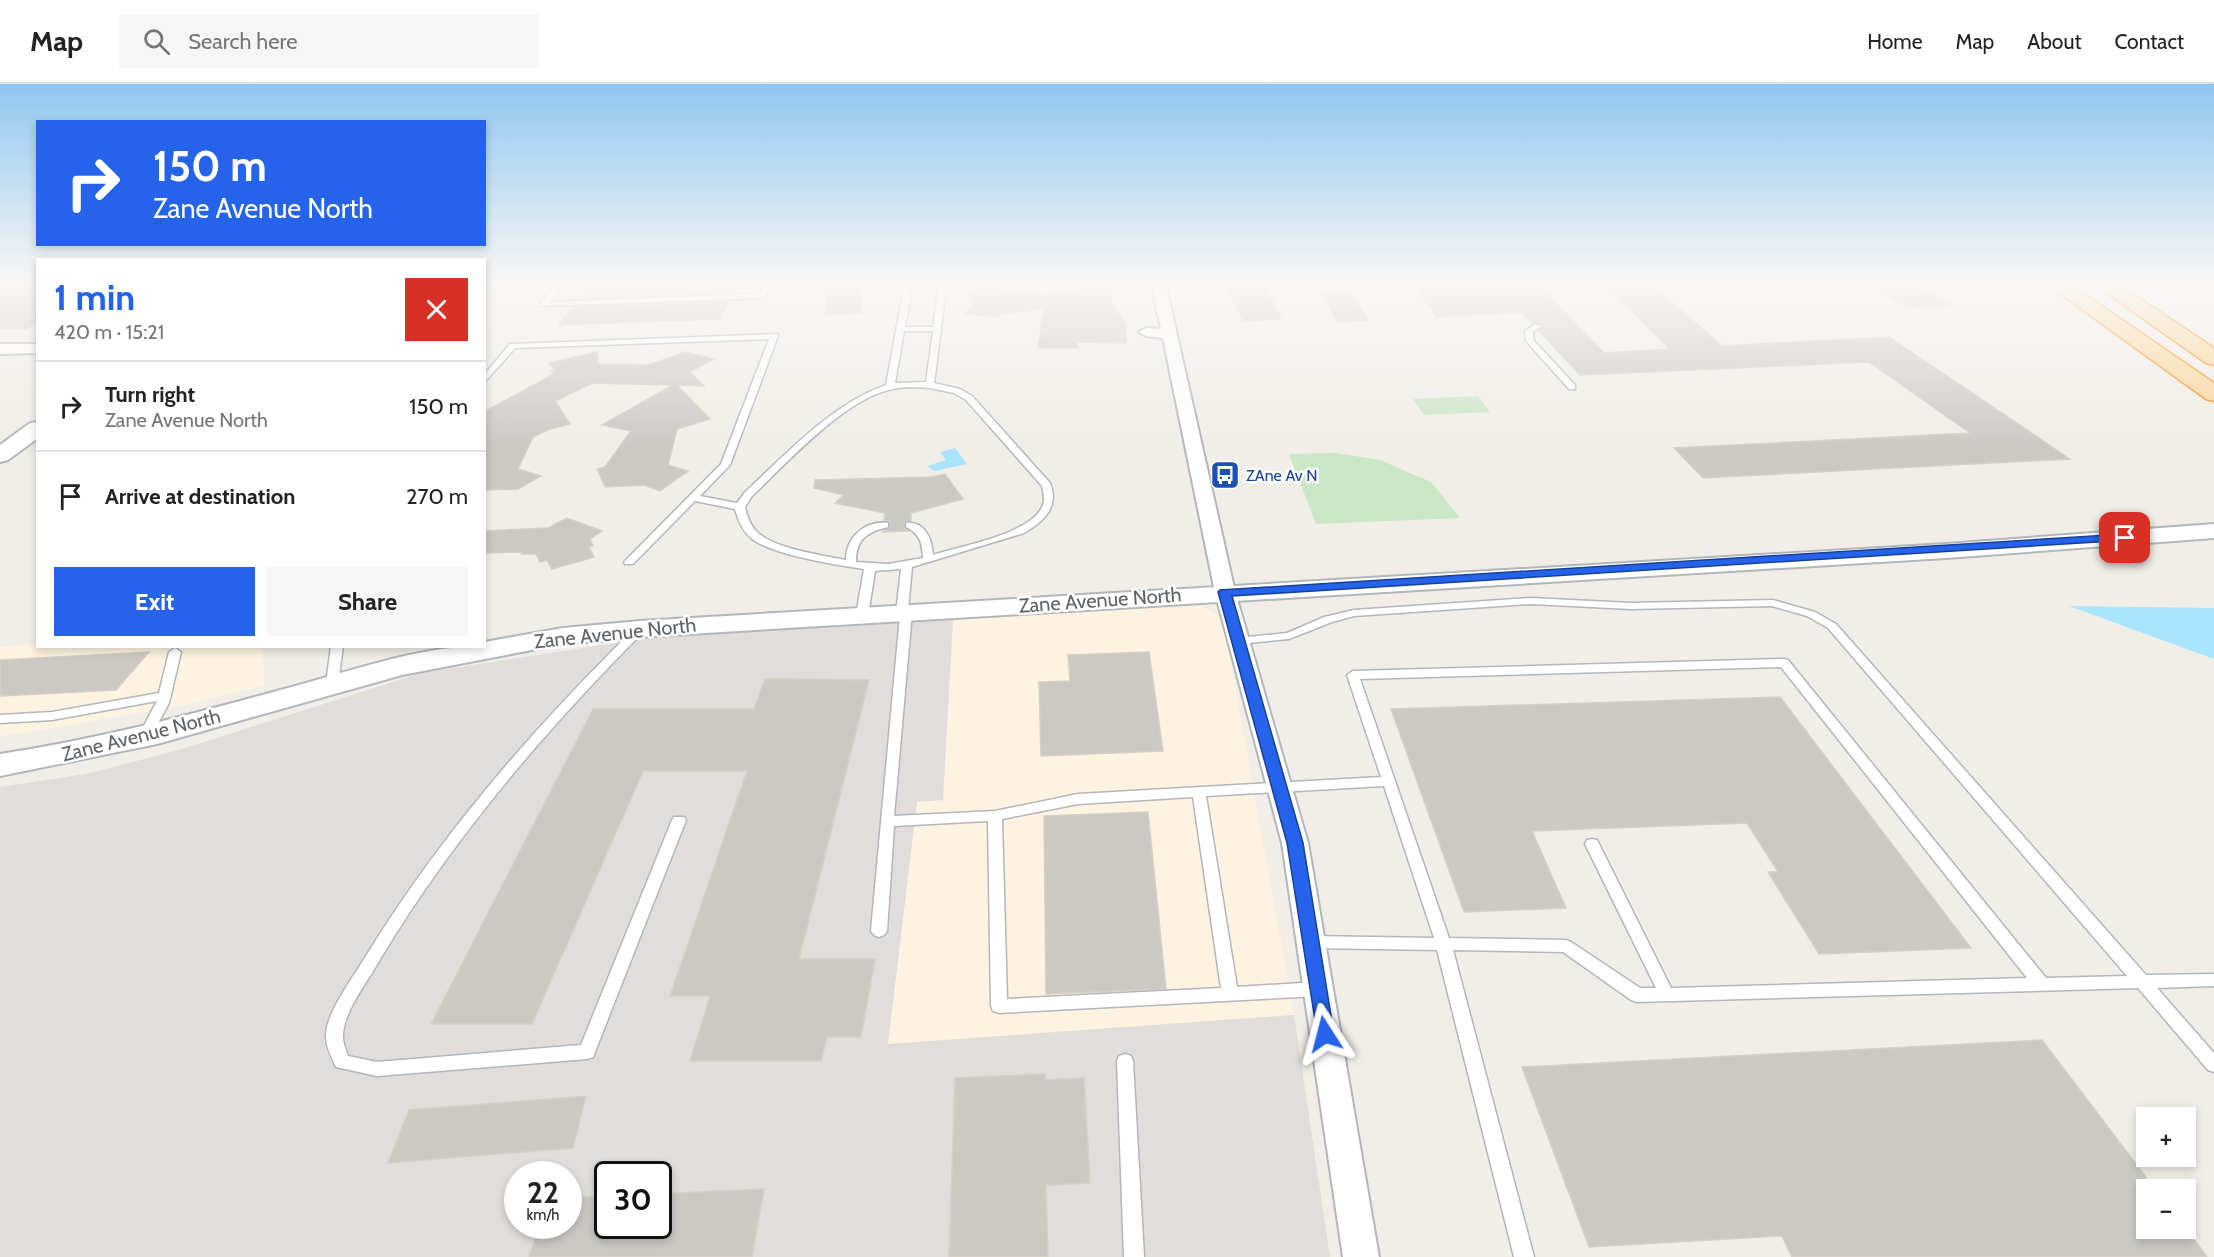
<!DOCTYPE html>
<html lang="en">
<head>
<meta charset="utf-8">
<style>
  :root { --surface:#fff; --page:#f6f6f6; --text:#222; --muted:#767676; --line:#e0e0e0; --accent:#2563eb }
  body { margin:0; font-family:Cabin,sans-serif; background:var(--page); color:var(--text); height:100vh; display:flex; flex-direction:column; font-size:22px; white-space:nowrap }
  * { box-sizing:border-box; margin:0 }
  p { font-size:20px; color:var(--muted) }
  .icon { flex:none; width:33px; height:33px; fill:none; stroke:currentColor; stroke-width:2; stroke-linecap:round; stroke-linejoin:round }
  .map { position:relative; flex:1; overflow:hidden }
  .panel { position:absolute; left:36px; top:174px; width:450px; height:390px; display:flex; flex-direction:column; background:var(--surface); border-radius:0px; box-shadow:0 3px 9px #0003 }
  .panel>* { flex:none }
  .banner { position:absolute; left:36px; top:36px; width:450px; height:126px; border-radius:0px; box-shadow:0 3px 9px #0003; background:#2563eb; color:#fff; overflow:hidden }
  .controls { position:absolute; left:2136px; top:1023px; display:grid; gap:12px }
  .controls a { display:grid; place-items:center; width:60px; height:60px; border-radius:0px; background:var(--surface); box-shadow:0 3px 9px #0003; font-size:30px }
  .speed { position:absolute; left:504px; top:1077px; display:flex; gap:12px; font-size:30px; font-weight:700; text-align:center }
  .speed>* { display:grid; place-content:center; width:78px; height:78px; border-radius:50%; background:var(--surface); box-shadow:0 3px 9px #0003; line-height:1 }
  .speed small { font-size:15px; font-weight:400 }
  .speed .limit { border:3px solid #111; border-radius:9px; background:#fff; color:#111 }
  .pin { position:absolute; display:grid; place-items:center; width:51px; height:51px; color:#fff; margin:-26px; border-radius:12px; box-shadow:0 3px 9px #0006 }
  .me { position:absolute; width:66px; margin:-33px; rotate:351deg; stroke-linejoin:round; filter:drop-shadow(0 0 4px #0008) }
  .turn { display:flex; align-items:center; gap:21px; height:126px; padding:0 18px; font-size:27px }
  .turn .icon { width:78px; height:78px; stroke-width:2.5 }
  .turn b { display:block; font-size:42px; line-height:51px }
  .round { display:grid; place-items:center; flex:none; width:63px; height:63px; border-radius:0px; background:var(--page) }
  .overview { display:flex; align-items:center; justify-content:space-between; height:102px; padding:0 18px }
  h1 { font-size:36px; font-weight:800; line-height:45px; color:var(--accent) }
  .cta { display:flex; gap:12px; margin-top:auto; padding:12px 18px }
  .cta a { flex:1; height:69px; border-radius:0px; background:var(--accent); color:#fff; font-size:24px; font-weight:800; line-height:69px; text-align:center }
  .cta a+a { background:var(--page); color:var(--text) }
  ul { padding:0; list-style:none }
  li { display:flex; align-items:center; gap:18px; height:90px; padding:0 18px; border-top:2px solid var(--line) }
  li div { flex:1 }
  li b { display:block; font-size:22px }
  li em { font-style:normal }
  header { display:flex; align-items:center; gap:36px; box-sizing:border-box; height:84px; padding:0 30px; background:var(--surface); border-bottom:2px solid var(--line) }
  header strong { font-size:28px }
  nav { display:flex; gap:33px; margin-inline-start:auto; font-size:21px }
  .search { width:420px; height:54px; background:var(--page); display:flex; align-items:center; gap:15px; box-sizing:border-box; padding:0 21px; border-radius:0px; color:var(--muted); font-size:22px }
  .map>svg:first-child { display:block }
  .commercial { fill:#fef3e0 }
  .industrial { fill:#e0ddda; fill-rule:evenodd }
  .green { fill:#cae7c6 }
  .water { fill:#abe4fe }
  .building { fill:#ccc9c5; stroke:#d6cfc6; stroke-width:1.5 }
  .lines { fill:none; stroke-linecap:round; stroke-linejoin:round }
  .service-casing { stroke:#b3b6ba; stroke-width:3 }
  .minor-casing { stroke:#b3b6ba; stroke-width:4 }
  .tertiary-casing { stroke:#b3b6ba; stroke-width:4 }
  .motorway-casing { stroke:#f58b04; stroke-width:3 }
  .service { fill:#fff; fill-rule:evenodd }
  .minor { fill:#fff; fill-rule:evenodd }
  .tertiary { fill:#fff; fill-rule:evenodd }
  .motorway { fill:#fbd495; fill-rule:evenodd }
  .route { fill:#2563eb; stroke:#184099; stroke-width:1.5 }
  .labels { text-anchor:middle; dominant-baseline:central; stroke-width:5; stroke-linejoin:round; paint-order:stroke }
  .far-transit-label { font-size:16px; fill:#164399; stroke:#fff; text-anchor:start }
  .street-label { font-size:20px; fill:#5f6468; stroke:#fff }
</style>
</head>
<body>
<header>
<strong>Map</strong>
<div class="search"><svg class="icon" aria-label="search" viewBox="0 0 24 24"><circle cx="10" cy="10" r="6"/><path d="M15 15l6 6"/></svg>Search here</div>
<nav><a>Home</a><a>Map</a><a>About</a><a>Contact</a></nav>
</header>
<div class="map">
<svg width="2214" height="1173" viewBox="0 0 2214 1173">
  <rect width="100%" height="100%" fill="#f1eee8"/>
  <g class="commercial">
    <path d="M1197 519 1223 535 1294 931 887 961 917 718 943 715 953 536Z"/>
    <path d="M37 560 38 562 262 563 265 601 185 621 0 653V563Z"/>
  </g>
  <path class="industrial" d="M953 536 943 716 917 718 888 960 1294 931 1330 1173H0V703L86 690 179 666 421 589 647 554ZM518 1090H568V1142H518ZM608 1090H658V1142H608Z"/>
  <g class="green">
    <path d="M1478 312 1490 328 1424 331 1413 315Z"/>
    <path d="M1336 369 1380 376 1431 398 1460 434 1316 440 1289 370Z"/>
  </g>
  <g class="water">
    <path d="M955 364 967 380 935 387 927 382 946 376 940 368Z"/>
    <path d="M2069 522 2214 524V575Z"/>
  </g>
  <g class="building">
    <path d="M0 198H38V238L26 245H0Z"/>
    <path d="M591 198H738L734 209 578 215Z"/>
    <path d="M1224 198H1264L1281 235 1243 237Z"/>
    <path d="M1482 198H1536L1604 269 1670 265 1601 198H1649L1722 262 1889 253 2070 375 1703 394 1674 364 1970 349 1869 278 1580 291 1539 247 1544 241 1532 239 1521 228 1437 233 1416 205 1486 203Z"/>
    <path d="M1866 198H1913L1952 222 1907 224Z"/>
    <path d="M1080 200 1111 202 1112 220 1126 240V259L1077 258V264H1038L1044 225 1000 230 997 233 965 230 974 219 966 206 998 202 1002 207 1046 211 1077 206Z"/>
    <path d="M861 202V229L825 231 826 204Z"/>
    <path d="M1351 208 1369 236 1338 238 1321 209Z"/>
    <path d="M729 217 721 235 559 241 572 223Z"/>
    <path d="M597 268 598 280 649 281 685 268 714 275 690 288 704 302 677 301 710 335 677 345 668 381 688 387 660 407 644 401 605 403 597 385 605 383 631 347 602 341 673 301 592 299 555 317 570 340 547 346 533 353 518 385 541 392 518 405 484 406V328L554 290 551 287 555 286 549 279Z"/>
    <path d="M945 390 963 415 911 429V437L904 439 905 445 909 447 883 448 890 443V437H884L885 429 835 419 844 411 814 404 815 396 932 393Z"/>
    <path d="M567 434 602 447 590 455 593 462 589 463 594 473 552 485 547 476 540 478 536 470H522L523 468 484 469V447L548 444Z"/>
    <path d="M149 568 116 606 0 612V576Z"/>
    <path d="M1149 568 1163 667 1041 672 1039 598 1070 597 1068 571Z"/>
    <path d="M765 595 869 596 799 875H875L861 953H827L821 977H690L710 912H670L747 687H643L532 940H431L593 625H754Z"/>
    <path d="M1780 613 1971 864 1819 870 1768 788H1778L1747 739 1532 747 1566 824 1464 828 1391 625Z"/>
    <path d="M1148 728 1166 905 1046 910 1044 732Z"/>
    <path d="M2042 956 2146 1093V1144H2186L2207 1173H1792L1782 1152 1589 1163 1522 983Z"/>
    <path d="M1045 990V996L1084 994 1090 1099 1046 1101 1048 1173H949L955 994Z"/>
    <path d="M586 1012 573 1064 388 1079 409 1026Z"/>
    <path d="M764 1105 752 1173H529L539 1142H568V1114L608 1112V1142H658V1110Z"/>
  </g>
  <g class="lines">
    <g class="service-casing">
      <g id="service">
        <path d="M558 198H565L550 218 759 210 764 198H771L766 212 762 214 541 222V218Z"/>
        <path d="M905 198H913L905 243H933L939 198H947L934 299 960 305 972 312 1050 399C1060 423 1043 438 1024 449L912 483 908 525 912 528 894 732 995 727 1078 710 1381 693 1347 591 1353 587 1784 575 1788 576 2046 894 2127 892 1828 544 1807 532 1772 522 1631 525 1531 520 1354 532 1332 538 1289 555 1238 560 1232 557 1238 554 1287 549 1324 533 1354 526 1531 514 1631 519 1773 516 1815 528 1836 540 2146 891 2214 890V902L2157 904 2214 969V988L2208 986 2138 904 1637 918 1631 916 1563 868 1453 866 1534 1173H1514L1437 866 1310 864 1305 862 1302 858 1305 854 1310 852 1434 854 1384 702 1206 712 1237 903 1318 898 1324 900 1326 905 1324 910 1318 912 999 929 993 927 991 922 988 737 894 742 887 847 884 851 879 853 874 851 871 847 900 532 896 529 901 485 875 487 868 531 862 534 858 533 856 531 864 485C837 481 771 471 751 454 742 446 738 436 735 425L695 417 633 480H625L624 478 721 380 769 255 515 264 484 299V291L510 260H513L777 250 778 252 730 381 700 412 737 419 745 408C788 369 830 321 886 301ZM904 247H933L926 298 895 299ZM930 304 954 309 966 316 1042 402C1043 406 1044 411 1044 416 1041 449 959 462 933 471 932 455 925 437 906 439V443C921 451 922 459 923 474L888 480 856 478C856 455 867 448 888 443V439C865 436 846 453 846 476 821 471 775 465 757 448 750 441 747 432 745 423L752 412C787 379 845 314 893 305 905 302 918 303 930 304ZM1781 583 2027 894 1671 904 1597 756 1592 755 1587 756 1585 760 1656 904H1640L1571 858 1566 856 1449 854 1360 595ZM1193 713 1221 904 1007 915 1002 735 1078 720Z"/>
        <path d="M1535 240 1542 242 1533 248 1534 257 1575 301V305H1569L1526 257 1525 247Z"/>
        <path d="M640 542 646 545 644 547C544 648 452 755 379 877 367 899 345 925 343 950 342 958 346 965 348 972L377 978 581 961 672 736 674 733H684L686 736 593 973 587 975 377 992 336 983C332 975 326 963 326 953 325 931 350 898 361 880 440 751 529 649 636 543Z"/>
        <path d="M331 562H343L338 600 332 604 326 600Z"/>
        <path d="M175 564 181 568 169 619 149 656 144 657 138 653 157 617 52 636 0 639V631L52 628 159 609 169 568Z"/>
        <path d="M1125 970 1131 972 1133 977 1144 1173H1124L1117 977 1119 972Z"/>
      </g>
    </g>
    <g class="minor-casing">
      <g id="minor">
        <path d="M1151 198H1165L1235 508 1308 759 1379 1173H1343L1282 759 1215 508 1163 254 1146 252 1139 248 1146 244 1161 245Z"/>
        <path d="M0 260H38V269L0 270Z"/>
      </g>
    </g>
    <g class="tertiary-casing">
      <g id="tertiary">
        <path d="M38 338V354L8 376 0 378V361L30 339Z"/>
        <path d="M2214 440V454L1946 474 640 553 563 560 402 591 157 660 0 692V670C97 655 190 631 284 605 349 588 417 562 484 562V558L563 544 640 537 1946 460Z"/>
      </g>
    </g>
    <g class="motorway-casing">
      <g id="motorway">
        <path d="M2044 198H2067L2214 299V317L2206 315Z"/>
        <path d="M2091 198H2115L2214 264V281L2206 279Z"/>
      </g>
    </g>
    <use href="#service" class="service"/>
    <use href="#minor" class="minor"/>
    <use href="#tertiary" class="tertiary"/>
    <use href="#motorway" class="motorway"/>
  </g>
  <linearGradient id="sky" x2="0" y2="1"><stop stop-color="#8fc7f1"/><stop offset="0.55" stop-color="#f9f7f5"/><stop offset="1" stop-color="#f9f7f5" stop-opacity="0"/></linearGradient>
  <rect width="2214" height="362" fill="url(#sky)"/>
  <path class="route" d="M2125 450 2129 451V456L1232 512 1303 759 1334 950 1332 955 1325 958 1318 955 1287 759 1218 508 1220 506Z"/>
  <defs>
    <g id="bus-square" transform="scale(1.5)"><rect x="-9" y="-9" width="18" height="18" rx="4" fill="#1a4fb4" stroke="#fff"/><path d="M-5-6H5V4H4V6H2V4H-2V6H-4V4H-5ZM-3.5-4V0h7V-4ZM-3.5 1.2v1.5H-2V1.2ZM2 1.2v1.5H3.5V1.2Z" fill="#fff"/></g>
  </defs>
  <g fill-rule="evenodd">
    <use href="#bus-square" x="1225" y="391"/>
  </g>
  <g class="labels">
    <g class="far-transit-label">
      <text x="1246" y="391">ZAne Av N</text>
    </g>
    <g class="street-label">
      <text transform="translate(1100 516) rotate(-4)">Zane Avenue North</text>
      <text transform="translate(615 549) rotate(-6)">Zane Avenue North</text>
      <text transform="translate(141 651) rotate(-14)">Zane Avenue North</text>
    </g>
  </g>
</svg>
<div class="controls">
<a>+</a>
<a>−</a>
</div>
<div class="speed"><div>22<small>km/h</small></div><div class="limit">30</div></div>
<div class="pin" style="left:2125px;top:454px;background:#d93025"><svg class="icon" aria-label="arrive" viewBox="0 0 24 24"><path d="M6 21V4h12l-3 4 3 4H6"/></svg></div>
<svg class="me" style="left:1325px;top:950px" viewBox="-20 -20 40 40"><path d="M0-17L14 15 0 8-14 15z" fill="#2563eb" stroke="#fff" stroke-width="4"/></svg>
<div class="banner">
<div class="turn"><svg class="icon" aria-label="right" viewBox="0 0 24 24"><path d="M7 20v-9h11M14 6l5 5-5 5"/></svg><div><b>150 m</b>Zane Avenue North</div></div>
</div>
<section class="panel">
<div class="overview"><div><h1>1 min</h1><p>420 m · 15:21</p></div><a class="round" style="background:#d93025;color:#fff"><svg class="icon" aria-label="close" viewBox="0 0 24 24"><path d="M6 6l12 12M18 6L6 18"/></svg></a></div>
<ul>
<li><svg class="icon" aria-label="right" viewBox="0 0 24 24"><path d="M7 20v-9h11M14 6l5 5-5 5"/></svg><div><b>Turn right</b><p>Zane Avenue North</p></div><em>150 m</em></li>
<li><svg class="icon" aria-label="arrive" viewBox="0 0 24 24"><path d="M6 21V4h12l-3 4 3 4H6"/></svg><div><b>Arrive at destination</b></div><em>270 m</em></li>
</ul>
<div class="cta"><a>Exit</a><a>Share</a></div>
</section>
</div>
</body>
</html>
